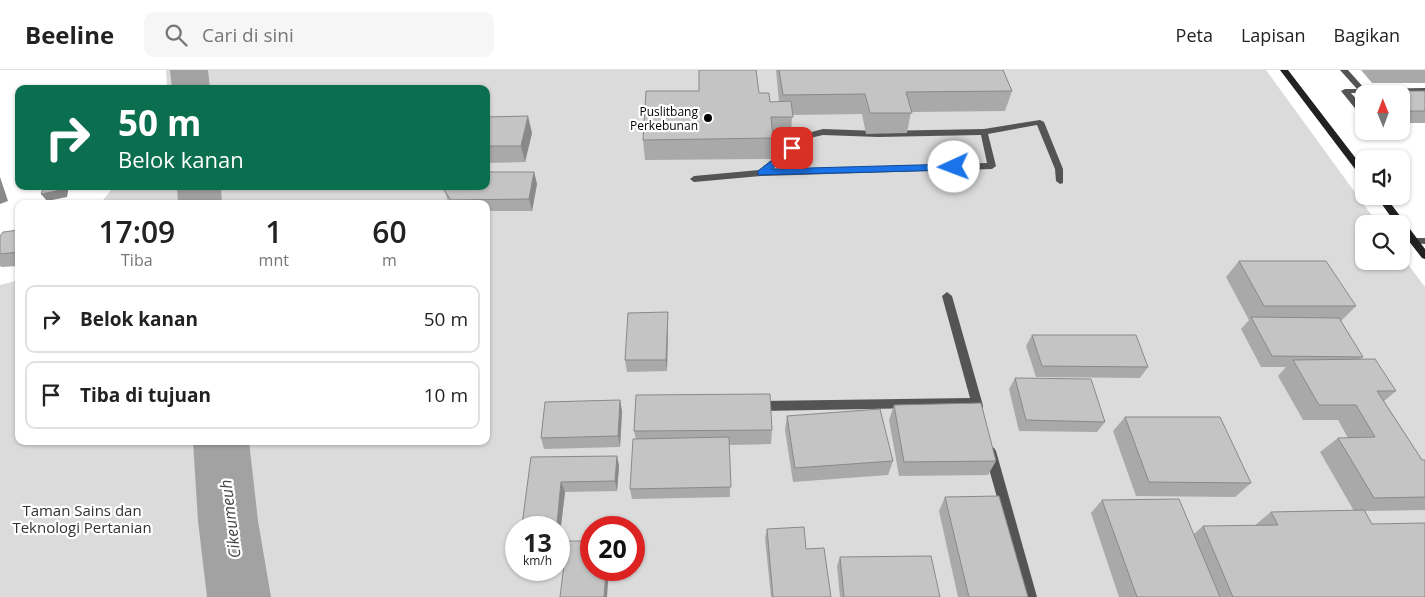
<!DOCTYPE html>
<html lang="id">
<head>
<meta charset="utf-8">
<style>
  :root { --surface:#fff; --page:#f6f6f6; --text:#222; --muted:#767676; --line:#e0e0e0 }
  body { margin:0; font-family:"Open Sans",sans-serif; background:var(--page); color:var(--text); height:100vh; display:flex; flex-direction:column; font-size:19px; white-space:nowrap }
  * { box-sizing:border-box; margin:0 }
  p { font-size:16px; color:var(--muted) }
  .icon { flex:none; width:28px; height:28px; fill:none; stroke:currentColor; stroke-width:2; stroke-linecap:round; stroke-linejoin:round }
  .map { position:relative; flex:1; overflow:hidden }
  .panel { position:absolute; left:15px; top:130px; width:475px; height:245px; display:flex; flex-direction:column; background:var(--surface); border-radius:10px; box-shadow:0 1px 4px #0004 }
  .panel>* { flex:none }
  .guide { position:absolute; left:15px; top:15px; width:475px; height:105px; border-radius:10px; box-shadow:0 1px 4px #0004; background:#0b6e4f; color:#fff; overflow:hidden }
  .needle { width:32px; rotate:359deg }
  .buttons { position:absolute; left:1355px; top:15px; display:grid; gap:10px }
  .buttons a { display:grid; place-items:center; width:55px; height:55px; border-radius:10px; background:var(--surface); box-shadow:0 1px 4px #0004; font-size:25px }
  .speed { position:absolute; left:505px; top:446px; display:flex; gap:10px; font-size:25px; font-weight:700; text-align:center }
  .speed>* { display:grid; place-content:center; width:65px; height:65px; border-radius:50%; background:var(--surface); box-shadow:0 1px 4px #0004; line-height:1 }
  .speed small { font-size:12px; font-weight:400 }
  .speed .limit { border:8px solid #d22; background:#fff; color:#111 }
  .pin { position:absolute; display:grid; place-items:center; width:42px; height:42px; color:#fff; margin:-21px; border-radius:10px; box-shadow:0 2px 8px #0006 }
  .me { position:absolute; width:55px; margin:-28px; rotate:268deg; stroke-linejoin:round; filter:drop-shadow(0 0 4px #0008) }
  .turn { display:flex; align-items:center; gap:18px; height:105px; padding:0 20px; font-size:22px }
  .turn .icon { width:65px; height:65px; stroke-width:2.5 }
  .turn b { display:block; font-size:35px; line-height:42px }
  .eta { display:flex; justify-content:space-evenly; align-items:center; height:85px; text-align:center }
  .eta b { font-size:30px; font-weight:600; line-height:35px }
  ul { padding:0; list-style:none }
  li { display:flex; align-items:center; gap:15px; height:68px; margin:0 10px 8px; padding:0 10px; border:2px solid var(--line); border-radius:10px }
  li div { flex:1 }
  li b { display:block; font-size:19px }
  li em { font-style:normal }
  header { display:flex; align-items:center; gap:30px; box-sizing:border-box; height:70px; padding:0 25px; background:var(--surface); border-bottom:1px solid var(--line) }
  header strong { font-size:24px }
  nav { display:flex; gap:28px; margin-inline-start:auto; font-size:18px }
  .search { width:350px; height:45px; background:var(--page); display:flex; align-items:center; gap:12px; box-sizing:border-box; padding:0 18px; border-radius:10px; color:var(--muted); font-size:19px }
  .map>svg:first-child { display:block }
  .green { fill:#dbdbdb; fill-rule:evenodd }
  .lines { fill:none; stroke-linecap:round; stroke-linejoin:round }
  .river { fill:#a2a2a2; fill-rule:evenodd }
  .service { fill:#545454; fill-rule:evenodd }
  .secondary { fill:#212121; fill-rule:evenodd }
  .wall { fill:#a9a9a9 }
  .shaded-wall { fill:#898989 }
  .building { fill:#c4c4c4; stroke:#898989 }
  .route { fill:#1a73e8; stroke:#114b97 }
  .poi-dot { fill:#000; stroke:#fff; stroke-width:2 }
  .labels { text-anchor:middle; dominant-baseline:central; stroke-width:4.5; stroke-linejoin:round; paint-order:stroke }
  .far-poi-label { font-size:12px; fill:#000; stroke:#fff; text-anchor:end }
  .park-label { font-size:15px; fill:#323232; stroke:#fff }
  .water-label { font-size:16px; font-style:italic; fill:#434343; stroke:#fff }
</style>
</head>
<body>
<header>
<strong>Beeline</strong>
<div class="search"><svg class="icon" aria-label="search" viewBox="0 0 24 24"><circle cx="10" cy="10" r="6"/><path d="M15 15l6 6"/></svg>Cari di sini</div>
<nav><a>Peta</a><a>Lapisan</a><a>Bagikan</a></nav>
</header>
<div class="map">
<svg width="1425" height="527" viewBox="0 0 1425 527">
  <rect width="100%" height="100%" fill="#fff"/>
  <path class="green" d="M166 0H1266L1378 154H1364V191H1401V185L1425 217V527H0V215L19 210V371H486V134H100L114 116H486V19H167ZM516 458H559V500H516ZM591 458H634V500H591Z"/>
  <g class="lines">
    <g class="river">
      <path d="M170 0H208L210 19H172Z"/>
      <path d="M177 116H221L222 134H178Z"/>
      <path d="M193 371H249L258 451 271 527H207L198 451Z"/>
    </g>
    <g class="service">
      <path d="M1340 0H1348L1365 19 1425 18V22L1351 23 1364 38V42H1358L1341 21 1345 19H1357Z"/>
      <path d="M1040 50 1044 52 1063 99V113L1060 114 1056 111 1055 99 1037 55 988 64 996 96 992 99 761 106 694 112 690 109 694 106 759 100 804 64 823 59 878 61 984 59ZM823 65 878 67 981 65 987 93 770 100 810 68Z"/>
      <path d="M1414 168H1425V174L1411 173 1409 171 1411 169Z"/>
      <path d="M947 222 952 226 982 332 983 336 982 339 978 341 974 339 973 337 758 341 754 339 753 336 754 333 758 331 970 328 942 226Z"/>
      <path d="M990 376 994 378 996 381 1037 527H1025L984 381 986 378Z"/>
    </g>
    <g class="secondary">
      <path d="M1280 0H1288L1364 99V108L1361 107Z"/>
      <path d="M1376 126H1385L1425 179V189L1422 188 1401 161V154H1396Z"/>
    </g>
  </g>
  <g class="wall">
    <path d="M776 0H1003L1012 21 1005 41 911 42 907 63 866 64 862 44 792 45 791 67H773L771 89 645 90 643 70 759 23 770 32H779Z"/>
    <path d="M1361 0H1425V13H1372Z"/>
    <path d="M1388 21H1425V53H1401V24H1386Z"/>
    <path d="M486 47 532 63 525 92 486 93Z"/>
    <path d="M534 102 537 114 532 141H486V134H449L444 120Z"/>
    <path d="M19 160V196L2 197 0 196V166Z"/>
    <path d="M1239 191 1356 236 1341 251 1363 287 1360 289 1396 321 1384 331 1422 390H1425V440L1365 441 1372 454 1425 527H1119L1091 443 1102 430 1194 464 1203 456H1254L1271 442 1354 441 1320 382 1338 368H1348L1338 350H1303L1278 306 1286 297H1261L1241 259 1249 250 1226 207Z"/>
    <path d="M668 242V254L667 301 627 302 625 290Z"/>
    <path d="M1032 265 1148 297 1140 308 1036 307 1026 276Z"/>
    <path d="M1015 308 1105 352 1097 362 1019 361 1009 319Z"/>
    <path d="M620 330 622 341 620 377 544 379 541 368Z"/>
    <path d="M894 335 996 391 988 405 899 406 889 350Z"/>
    <path d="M787 346 893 391 888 405 793 412 785 360Z"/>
    <path d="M1125 347 1251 413 1235 427 1136 426 1113 361Z"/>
    <path d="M772 360 771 374 729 375 730 427 632 429 630 419 636 369 634 361Z"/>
    <path d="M617 386 619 396 617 421 565 422 560 464H559V458H523L522 455 531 387Z"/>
    <path d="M945 427 1028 527H958L939 441Z"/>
    <path d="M767 459 806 479 831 527H771L765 468Z"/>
    <path d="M840 487 940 527H840L837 496Z"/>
  </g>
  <g class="shaded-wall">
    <path d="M528 46 532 63 525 92 521 76Z"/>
    <path d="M534 102 537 114 532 141 529 129Z"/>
    <path d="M0 107 8 131 0 134Z"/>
    <path d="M62 116H69L67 127 47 131 41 124Z"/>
    <path d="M668 242V254L667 301 666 290Z"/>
    <path d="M620 330 622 341 620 377 618 366Z"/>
    <path d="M617 386 619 396 617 421 615 411Z"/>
    <path d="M561 412 565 422 560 464 559 458H558L557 454Z"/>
    <path d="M606 500H609L607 527H604Z"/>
  </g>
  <g class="building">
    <path d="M699 0H756L759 23H769L770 32 791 31 793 47H771L773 68 643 70 646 21H699Z"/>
    <path d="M779 0H1003L1012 21 906 22 912 43H870L865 24 783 25Z"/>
    <path d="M1388 21H1425V41H1406L1401 36V24H1390Z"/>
    <path d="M528 46 521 76H486V47Z"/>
    <path d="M486 102H534L529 129 451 130 444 120 445 116H486Z"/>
    <path d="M44 116H62L61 120 41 124Z"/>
    <path d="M19 160V182L0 184V166L3 162Z"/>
    <path d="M1239 191H1326L1356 236H1264Z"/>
    <path d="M668 242 666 290H625L628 243Z"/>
    <path d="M1251 247 1339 248 1363 287 1272 286Z"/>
    <path d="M1032 265H1136L1148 297 1042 296Z"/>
    <path d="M1375 289 1396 321H1377L1422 390H1425V427L1374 428 1338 368 1375 367 1356 335H1319L1293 290Z"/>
    <path d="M1015 308 1091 309 1105 352 1026 350Z"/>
    <path d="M770 324 772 360 634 361 636 325Z"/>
    <path d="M620 330 618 366 541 368 545 332Z"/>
    <path d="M981 333 996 391 904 392 894 335Z"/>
    <path d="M880 339 893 391 795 398 787 346Z"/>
    <path d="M1125 347H1220L1251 413 1149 412Z"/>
    <path d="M729 367 731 417 630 419 633 369Z"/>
    <path d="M617 386 615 411 561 412 557 454 522 455 531 387Z"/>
    <path d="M999 426 1028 527H969L945 427Z"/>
    <path d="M1179 429 1220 527H1137L1102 430Z"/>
    <path d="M1364 440 1372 454 1425 453V527H1233L1203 456 1278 455 1271 442Z"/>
    <path d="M804 457 806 479 824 478 831 527H773L767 459Z"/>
    <path d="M567 471H591V500H606L604 527H560Z"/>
    <path d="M931 486 940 527H844L840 487Z"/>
  </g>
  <path class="route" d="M792 75 795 76V80L772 99 954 94 958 97 954 100 758 105V101Z"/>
  <circle class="poi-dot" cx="708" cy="48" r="5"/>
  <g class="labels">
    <g class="far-poi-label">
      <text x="698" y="41">Puslitbang<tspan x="698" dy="14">Perkebunan</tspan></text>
    </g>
    <g class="park-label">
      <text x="82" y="440">Taman Sains dan<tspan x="82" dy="17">Teknologi Pertanian</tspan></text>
    </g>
    <g class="water-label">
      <text transform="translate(230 449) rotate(-97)">Cikeumeuh</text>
    </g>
  </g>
</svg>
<div class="buttons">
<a><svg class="needle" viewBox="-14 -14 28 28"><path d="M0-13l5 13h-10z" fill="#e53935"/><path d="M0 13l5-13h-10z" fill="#767676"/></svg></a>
<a><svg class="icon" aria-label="sound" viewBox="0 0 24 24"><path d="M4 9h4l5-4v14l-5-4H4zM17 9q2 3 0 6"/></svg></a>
<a><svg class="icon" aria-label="search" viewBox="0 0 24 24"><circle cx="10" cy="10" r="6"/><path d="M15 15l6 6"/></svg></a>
</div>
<div class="speed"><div>13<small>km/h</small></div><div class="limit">20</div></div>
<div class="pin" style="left:792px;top:78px;background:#d93025"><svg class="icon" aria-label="arrive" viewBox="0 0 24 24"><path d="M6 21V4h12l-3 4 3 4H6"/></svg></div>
<svg class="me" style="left:954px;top:97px" viewBox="-20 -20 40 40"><circle r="19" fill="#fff"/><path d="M0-13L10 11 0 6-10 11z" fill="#1a73e8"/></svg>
<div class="guide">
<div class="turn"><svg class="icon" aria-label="right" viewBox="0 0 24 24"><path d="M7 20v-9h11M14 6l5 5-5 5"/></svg><div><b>50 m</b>Belok kanan</div></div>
</div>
<section class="panel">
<div class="eta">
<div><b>17:09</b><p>Tiba</p></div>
<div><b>1</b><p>mnt</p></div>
<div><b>60</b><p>m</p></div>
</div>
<ul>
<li><svg class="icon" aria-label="right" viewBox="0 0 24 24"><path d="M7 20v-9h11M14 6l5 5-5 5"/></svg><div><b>Belok kanan</b></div><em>50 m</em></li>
<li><svg class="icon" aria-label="arrive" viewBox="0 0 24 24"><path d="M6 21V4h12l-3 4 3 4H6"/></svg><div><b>Tiba di tujuan</b></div><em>10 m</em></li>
</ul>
</section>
</div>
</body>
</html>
